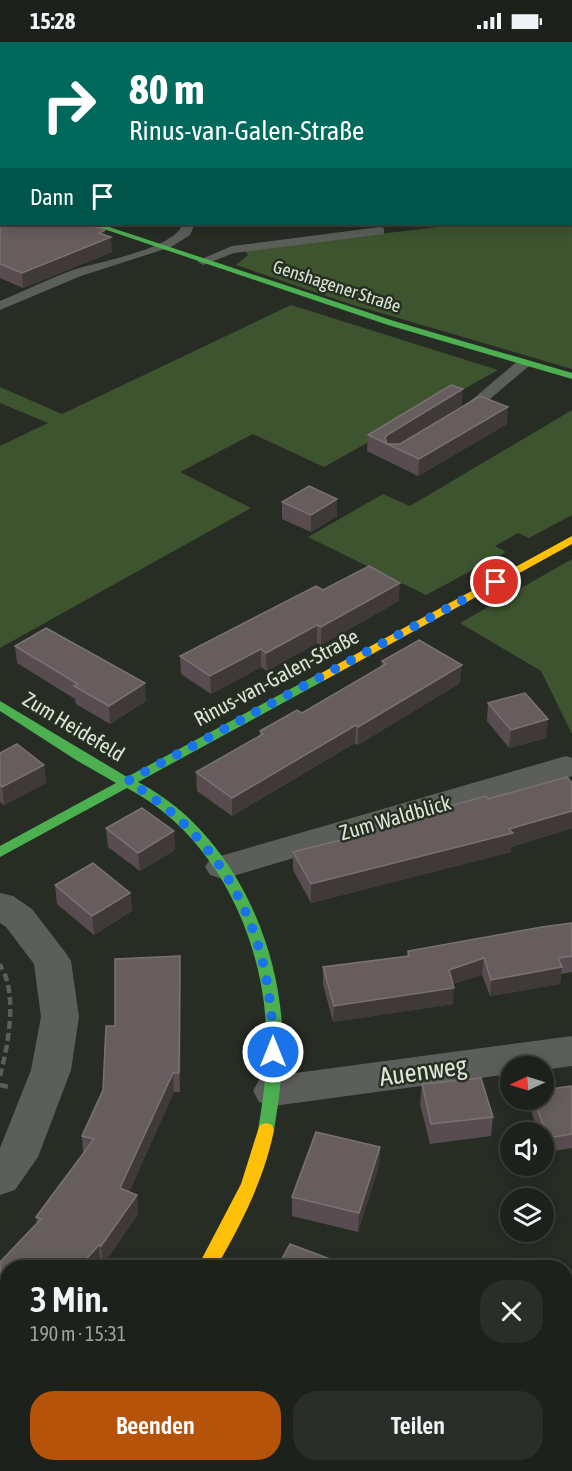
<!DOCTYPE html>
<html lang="de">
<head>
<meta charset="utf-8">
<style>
  :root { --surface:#1d211b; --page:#2a2e28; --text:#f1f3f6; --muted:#a0a3a3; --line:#3b3e3a; --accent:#b45309 }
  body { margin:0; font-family:"Asap Condensed",sans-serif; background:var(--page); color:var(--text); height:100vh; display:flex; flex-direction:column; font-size:22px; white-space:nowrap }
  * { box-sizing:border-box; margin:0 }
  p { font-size:20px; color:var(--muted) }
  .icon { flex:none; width:33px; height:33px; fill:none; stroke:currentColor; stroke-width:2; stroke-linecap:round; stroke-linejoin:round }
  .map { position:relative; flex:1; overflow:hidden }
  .sheet { position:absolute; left:0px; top:1218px; width:573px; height:212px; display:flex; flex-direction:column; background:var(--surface); border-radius:24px 24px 0 0; box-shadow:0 3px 15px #0003,0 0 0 2px var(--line) }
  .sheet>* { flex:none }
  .guide { position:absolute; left:0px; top:0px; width:573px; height:183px; box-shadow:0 3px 15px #0003,0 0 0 2px var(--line); background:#00695c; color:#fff; overflow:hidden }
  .needle { width:39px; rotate:266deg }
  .controls { position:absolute; left:500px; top:1014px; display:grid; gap:12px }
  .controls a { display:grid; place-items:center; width:54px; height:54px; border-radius:50%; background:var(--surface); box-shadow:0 3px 15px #0003,0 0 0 2px var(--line); font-size:30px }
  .pin { position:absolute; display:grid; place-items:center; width:51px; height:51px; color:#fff; margin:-26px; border:3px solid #fff; border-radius:50%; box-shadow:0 2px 6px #0007 }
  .me { position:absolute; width:66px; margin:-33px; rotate:0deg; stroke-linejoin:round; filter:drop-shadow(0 0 4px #0008) }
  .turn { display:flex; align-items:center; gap:21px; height:126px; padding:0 30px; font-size:27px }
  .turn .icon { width:78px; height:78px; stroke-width:2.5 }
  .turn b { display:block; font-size:42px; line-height:51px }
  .then { display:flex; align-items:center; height:57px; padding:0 30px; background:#0003; gap:12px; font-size:22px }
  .round { display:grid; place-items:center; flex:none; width:63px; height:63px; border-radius:24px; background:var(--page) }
  .head { display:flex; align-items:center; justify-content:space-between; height:102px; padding:0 30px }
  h1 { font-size:36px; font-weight:600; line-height:45px }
  .cta { display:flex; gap:12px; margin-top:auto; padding:12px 30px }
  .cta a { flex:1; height:69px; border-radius:24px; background:var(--accent); color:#fff; font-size:24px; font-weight:600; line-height:69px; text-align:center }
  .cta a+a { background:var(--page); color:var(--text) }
  .status { display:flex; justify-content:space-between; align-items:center; height:42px; padding:0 30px; background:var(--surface); direction:ltr }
  .status svg { height:16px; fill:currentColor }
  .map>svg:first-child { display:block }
  .green { fill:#3d542f }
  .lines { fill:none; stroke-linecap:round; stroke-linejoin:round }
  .path-far1 { stroke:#5c5e5a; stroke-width:4; stroke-dasharray:6 3; stroke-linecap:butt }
  .path { stroke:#5c5e5a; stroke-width:4.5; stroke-dasharray:8 4; stroke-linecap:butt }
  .lane { fill:#5c5e5a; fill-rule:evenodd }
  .street { fill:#5c5e5a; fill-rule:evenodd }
  .fast { fill:#4caf50; fill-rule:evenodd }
  .slow { fill:#ffc107; fill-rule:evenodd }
  .wall { fill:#594c50 }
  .shaded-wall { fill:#3f3938 }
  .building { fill:#675d5f; stroke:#7a7272; stroke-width:1.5 }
  .route { stroke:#1a73e8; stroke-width:10; stroke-dasharray:0 18 }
  .labels { text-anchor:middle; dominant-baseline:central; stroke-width:5; stroke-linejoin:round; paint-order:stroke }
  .far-street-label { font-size:18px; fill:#dee4da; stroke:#263021 }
  .street-label { font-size:21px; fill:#dee4da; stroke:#263021 }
  .near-street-label { font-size:26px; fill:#dee4da; stroke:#263021 }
</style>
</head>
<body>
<div class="status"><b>15:28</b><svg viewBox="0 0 49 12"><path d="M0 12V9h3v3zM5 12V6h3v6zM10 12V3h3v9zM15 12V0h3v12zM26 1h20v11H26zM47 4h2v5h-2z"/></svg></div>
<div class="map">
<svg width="572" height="1429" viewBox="0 0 572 1429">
  <rect width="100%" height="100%" fill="#272c24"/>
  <g class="green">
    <path d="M572 167V327L350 262 236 223 248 213 245 208 463 182H572Z"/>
    <path d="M291 263 498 328 324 425 253 392 180 430 251 466 0 606V404L48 381 0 361V345L62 372Z"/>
    <path d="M572 368V473L529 496 518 491 495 504 506 510 426 553 308 495 383 452 410 464Z"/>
    <path d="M572 517V692L541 629 460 581Z"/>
    <path d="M572 1292V1429H405L413 1422H566V1297Z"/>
  </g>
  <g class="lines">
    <path class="path-far1" d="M0 922 3 929"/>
    <g class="path">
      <path d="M0 1034C8 1003 17 958 3 928"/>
      <path d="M0 1043 9 1045"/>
      <path d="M36 1422 42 1429"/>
    </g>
    <g class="lane">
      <path d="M19 0H32L18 2Z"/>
      <path d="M183 182H195L190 193 171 205 81 234 0 268V259C24 249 48 237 73 228 100 219 172 208 183 182Z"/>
      <path d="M380 185 384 186V192L234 211 203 223 197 219 232 204Z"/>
      <path d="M524 317 531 321 529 324 471 373H461L459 370 461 367 519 318Z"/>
    </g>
    <g class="street">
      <path d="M566 714 572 716V734L223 837 210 833 205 825 210 817Z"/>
      <path d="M0 851 13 854 32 867 65 910 71 919 79 975 71 1028 38 1115 15 1148 0 1153V1106L31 1028 41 975 34 922 6 885 0 881Z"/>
      <path d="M572 994V1024L543 1028V1024H510V1032L273 1064 259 1060 253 1049 259 1038 273 1034Z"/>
      <path d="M0 1362 8 1364V1412L0 1410Z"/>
    </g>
    <g class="fast">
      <path d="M89 182H100L394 279 572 331V337L388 283Z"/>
      <path d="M320 631 325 632 326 635 325 638 138 740C225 785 276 888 282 983 284 1018 280 1053 274 1088L272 1093 266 1095 260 1093 258 1088C264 1054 268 1019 266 984 261 890 213 791 127 746L0 815V804L116 741 76 718 0 669V659L127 735Z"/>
    </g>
    <g class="slow">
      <path d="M572 494V502L325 638 320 639 314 635Z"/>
      <path d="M266 1081 272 1083 274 1088C264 1138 241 1182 216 1226H197L241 1142 258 1088 260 1083Z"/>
    </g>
  </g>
  <g class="wall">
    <path d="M0 82 2 83V143H0Z"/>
    <path d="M0 146 2 182 106 193 112 210 23 246 0 236Z"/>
    <path d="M462 363 398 402 507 382 418 434 367 409 368 393Z"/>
    <path d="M282 460 337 474 311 490 282 477Z"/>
    <path d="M323 548 399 559 321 603 317 601 267 629 261 625 211 652 181 632 180 614Z"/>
    <path d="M15 604 146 659 110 682 76 662 75 657 17 621Z"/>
    <path d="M382 619 460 641 358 703 355 701 232 774 197 749 196 730 260 694V689L302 671 381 625Z"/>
    <path d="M488 661 546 696 509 706 487 679Z"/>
    <path d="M0 711 44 723 46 741 4 763 0 760Z"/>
    <path d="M572 741V786L511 805V810L311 861 293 828V810L358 793V789L488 757Z"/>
    <path d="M106 786 174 789 175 808 140 829 108 805Z"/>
    <path d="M55 843 130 851 132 869 94 893 57 862Z"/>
    <path d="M572 881V930L561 932 560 942 490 954 482 933 453 942V962L333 980 323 942V925L407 914 408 909Z"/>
    <path d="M181 933 180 1050H174L129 1150 137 1153 138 1172 103 1223 101 1222 97 1226H8V1287L0 1283V1220L37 1182 36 1175 83 1111 82 1094 103 1048 115 984Z"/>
    <path d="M422 1042 493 1075 491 1094 430 1102 420 1062Z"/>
    <path d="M572 1044V1106L546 1110 543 1101V1090H539L529 1064 530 1058H543Z"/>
    <path d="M380 1105 379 1124 358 1190 292 1174V1155Z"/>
    <path d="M107 1422H206L207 1429H108Z"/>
  </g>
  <g class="shaded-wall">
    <path d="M2 151V165H0V152Z"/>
    <path d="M105 188 106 197 111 195 112 210 23 246 22 231Z"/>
    <path d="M463 347 462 363 393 405 385 401V396L387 393Z"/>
    <path d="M508 365 507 382 418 434 419 417Z"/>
    <path d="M337 457V474L311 490V473Z"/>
    <path d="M400 541 399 559 321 603V585Z"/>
    <path d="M317 583V601L267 629 266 611Z"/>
    <path d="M261 607V625L211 652 210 634Z"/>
    <path d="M462 623 460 641 358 703V685Z"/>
    <path d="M145 641 146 659 110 682 109 664Z"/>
    <path d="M548 677 546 696 509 706 511 688Z"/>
    <path d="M356 683 355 701 232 774V756Z"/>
    <path d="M44 723 46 741 4 763 2 745Z"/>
    <path d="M572 769V786L511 805V810L311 861V842L509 787Z"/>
    <path d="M174 789 175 808 140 829 138 811Z"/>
    <path d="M130 851 132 869 94 893 92 874Z"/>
    <path d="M180 914 181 933 180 1050 179 1031Z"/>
    <path d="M484 916 482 933 447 944 449 928Z"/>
    <path d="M562 925 560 942 490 954 491 938Z"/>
    <path d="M454 946 453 962 333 980 334 964Z"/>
    <path d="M173 1031 174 1050 122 1165 120 1146Z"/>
    <path d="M380 1105 379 1124 358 1190 359 1171Z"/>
    <path d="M137 1153 138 1172 103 1223 101 1204Z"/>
    <path d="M99 1203 101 1222 97 1226H78Z"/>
    <path d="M204 1422H206L207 1429H195Z"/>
  </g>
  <g class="building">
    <path d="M0 82 2 83V131L0 130Z"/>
    <path d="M0 164H2V182H86L105 188 99 191 111 195 22 231 0 222Z"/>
    <path d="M451 343 463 347 387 393 385 396 387 402H400L480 354 508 365 419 417 368 393Z"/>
    <path d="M309 444 337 457 311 473 282 460Z"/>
    <path d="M369 524 400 541 321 585 317 583 266 611 261 607 210 634 180 614 316 544 323 548Z"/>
    <path d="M46 586 145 641 109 664 74 644 78 642 15 604Z"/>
    <path d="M419 598 462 623 358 685 356 683 232 756 196 730 263 692 260 689 297 668 302 671 386 622 382 619Z"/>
    <path d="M525 651 548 677 511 688 488 661Z"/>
    <path d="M17 702 44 723 2 745 0 743V711Z"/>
    <path d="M567 735 572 741V769L509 787 513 791 311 842 293 810 361 793 358 789 486 754 488 757Z"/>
    <path d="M142 766 174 789 138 811 106 786Z"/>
    <path d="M93 821 130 851 92 874 55 843Z"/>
    <path d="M572 881V914L558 916 562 925 491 938 484 916 449 928 454 946 334 964 323 925 409 914 408 909 542 885Z"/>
    <path d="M180 914 179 1031H173L120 1146 137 1153 101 1204 99 1203 78 1226H8V1270L0 1266V1220L41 1177 36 1175 94 1097 82 1094 103 1048 106 984H115V917Z"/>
    <path d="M481 1036 493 1075 431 1082 422 1042Z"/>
    <path d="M572 1044V1092L548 1096 534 1058H543V1048Z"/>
    <path d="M316 1090 380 1105 359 1171 292 1155Z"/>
    <path d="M290 1202 354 1226H277Z"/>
    <path d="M115 1422H204L195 1429H122Z"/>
  </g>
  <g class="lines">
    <path class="route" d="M273 1010C273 895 228 800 128 739L496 540"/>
  </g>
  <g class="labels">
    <g class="far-street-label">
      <text transform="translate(337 244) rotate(18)">Genshagener Straße</text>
    </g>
    <g class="street-label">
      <text transform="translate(276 635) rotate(-28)">Rinus-van-Galen-Straße</text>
      <text transform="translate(74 684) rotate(31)">Zum Heidefeld</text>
      <text transform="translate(395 775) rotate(-16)">Zum Waldblick</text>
    </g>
    <g class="near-street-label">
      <text transform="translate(423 1029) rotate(-8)">Auenweg</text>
    </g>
  </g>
</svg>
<div class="controls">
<a><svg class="needle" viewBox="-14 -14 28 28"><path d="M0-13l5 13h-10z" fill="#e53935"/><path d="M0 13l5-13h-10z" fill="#a0a3a3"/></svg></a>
<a><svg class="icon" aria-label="sound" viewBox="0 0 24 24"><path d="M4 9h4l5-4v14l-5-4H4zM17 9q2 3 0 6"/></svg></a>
<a><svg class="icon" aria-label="layers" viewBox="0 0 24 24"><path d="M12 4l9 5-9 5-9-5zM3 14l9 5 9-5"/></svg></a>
</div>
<div class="pin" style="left:496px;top:540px;background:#d93025"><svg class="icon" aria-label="arrive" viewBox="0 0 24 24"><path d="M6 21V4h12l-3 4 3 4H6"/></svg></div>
<svg class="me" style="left:273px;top:1010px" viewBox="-20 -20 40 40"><circle r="17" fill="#1a73e8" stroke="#fff" stroke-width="3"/><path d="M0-11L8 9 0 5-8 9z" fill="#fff"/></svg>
<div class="guide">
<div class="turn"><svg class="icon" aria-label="right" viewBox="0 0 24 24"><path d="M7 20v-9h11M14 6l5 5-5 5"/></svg><div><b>80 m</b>Rinus-van-Galen-Straße</div></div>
<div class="then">Dann<svg class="icon" aria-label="arrive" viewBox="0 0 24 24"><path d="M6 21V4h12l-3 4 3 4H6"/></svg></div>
</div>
<section class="sheet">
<div class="head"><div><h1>3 Min.</h1><p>190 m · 15:31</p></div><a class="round"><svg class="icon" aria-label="close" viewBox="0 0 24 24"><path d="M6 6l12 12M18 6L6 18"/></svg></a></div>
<div class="cta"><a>Beenden</a><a>Teilen</a></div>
</section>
</div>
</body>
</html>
